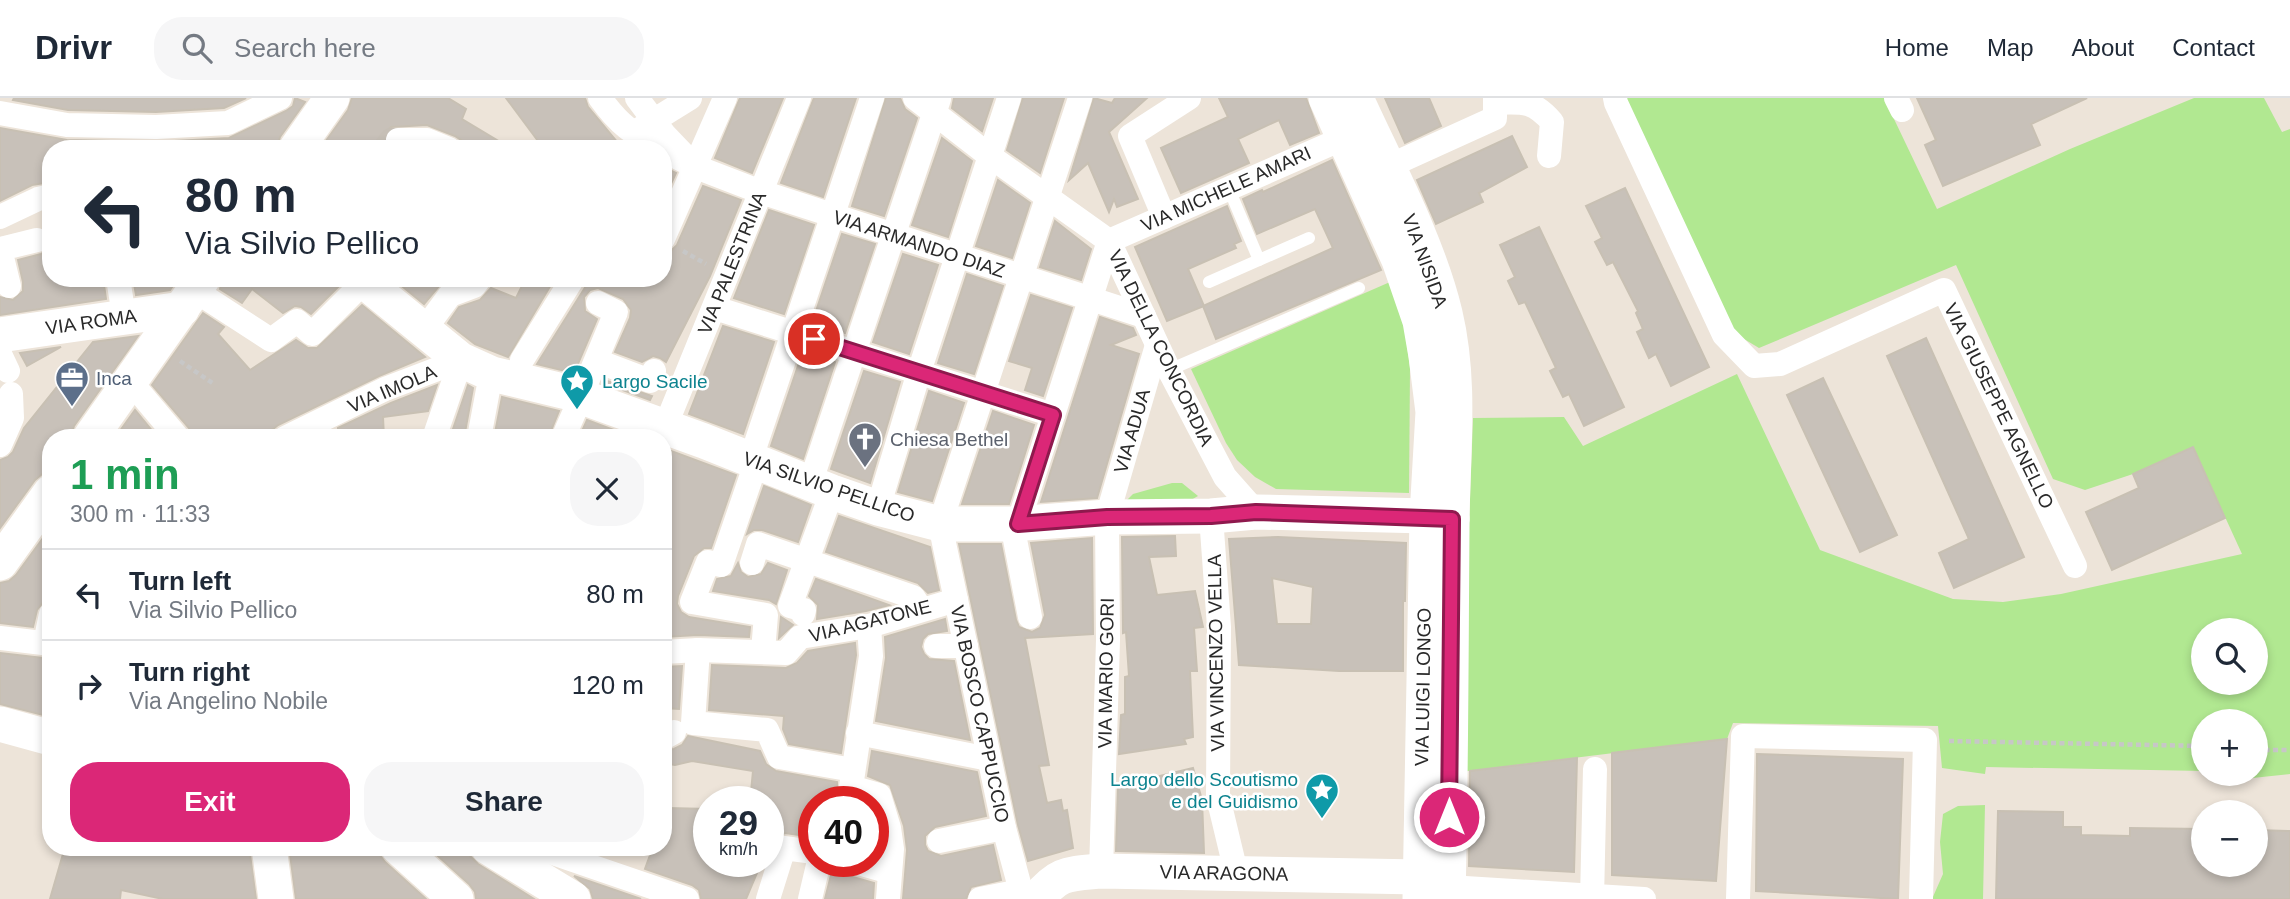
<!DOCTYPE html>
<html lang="en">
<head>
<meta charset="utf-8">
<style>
  :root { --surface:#fff; --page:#f6f6f7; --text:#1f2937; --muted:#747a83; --line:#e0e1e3; --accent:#db2777 }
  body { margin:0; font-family:Arial,sans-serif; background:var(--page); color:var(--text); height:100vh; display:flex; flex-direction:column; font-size:26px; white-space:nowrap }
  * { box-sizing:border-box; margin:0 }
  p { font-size:23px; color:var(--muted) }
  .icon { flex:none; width:38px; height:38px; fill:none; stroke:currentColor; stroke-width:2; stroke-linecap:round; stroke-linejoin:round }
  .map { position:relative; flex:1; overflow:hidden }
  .side { position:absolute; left:42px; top:331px; width:630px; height:427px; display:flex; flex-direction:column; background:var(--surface); border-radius:28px; box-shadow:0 4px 10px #0003 }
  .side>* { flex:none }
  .hud { position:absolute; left:42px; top:42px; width:630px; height:147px; border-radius:28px; box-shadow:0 4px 10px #0003; background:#fff; color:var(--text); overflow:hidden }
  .buttons { position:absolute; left:2191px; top:520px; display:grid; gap:14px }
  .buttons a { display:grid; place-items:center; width:77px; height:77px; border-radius:50%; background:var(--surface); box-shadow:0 4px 10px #0003; font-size:35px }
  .speed { position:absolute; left:693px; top:688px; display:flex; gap:14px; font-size:35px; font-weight:700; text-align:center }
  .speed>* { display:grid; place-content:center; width:91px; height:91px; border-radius:50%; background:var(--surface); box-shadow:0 4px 10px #0003; line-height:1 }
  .speed small { font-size:18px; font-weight:400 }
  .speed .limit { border:10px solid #d22; background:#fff; color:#111 }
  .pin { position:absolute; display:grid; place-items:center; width:60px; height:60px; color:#fff; margin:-30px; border:4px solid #fff; border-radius:50%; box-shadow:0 2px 7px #0007 }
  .me { position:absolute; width:77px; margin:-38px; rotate:0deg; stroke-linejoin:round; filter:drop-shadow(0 0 5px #0008) }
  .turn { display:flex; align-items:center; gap:24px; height:147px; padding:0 28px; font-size:32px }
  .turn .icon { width:91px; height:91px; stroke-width:2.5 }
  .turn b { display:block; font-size:49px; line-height:60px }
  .round { display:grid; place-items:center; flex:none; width:74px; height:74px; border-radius:28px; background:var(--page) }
  .headline { display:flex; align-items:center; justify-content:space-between; height:119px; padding:0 28px }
  h1 { font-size:42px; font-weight:700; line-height:52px; color:#1e9e55 }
  .button { display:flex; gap:14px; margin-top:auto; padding:14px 28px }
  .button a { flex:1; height:80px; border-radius:28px; background:var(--accent); color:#fff; font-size:28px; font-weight:700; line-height:80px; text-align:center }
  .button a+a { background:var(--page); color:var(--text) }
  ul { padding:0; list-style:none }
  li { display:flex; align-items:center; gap:21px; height:91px; padding:0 28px; border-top:2px solid var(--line) }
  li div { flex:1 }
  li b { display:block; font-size:26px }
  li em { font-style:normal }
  header { display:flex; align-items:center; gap:42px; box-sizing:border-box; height:98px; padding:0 35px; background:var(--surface); border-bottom:2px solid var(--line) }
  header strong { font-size:33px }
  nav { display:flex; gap:38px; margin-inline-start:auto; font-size:24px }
  .search { width:490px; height:63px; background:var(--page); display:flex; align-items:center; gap:18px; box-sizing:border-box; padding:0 24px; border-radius:28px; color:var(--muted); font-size:26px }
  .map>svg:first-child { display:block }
  .green { fill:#b1e891; fill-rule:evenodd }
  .building { fill:#c8c1b9; stroke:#c8c0b3; stroke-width:2; fill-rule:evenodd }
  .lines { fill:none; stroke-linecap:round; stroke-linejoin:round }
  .street-tunnel { stroke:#c6bfb6; stroke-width:24; stroke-dasharray:24 12; stroke-linecap:butt }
  .path { stroke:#c7c7c7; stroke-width:4.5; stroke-dasharray:5 3.5; stroke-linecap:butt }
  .lane { stroke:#fff; stroke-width:12 }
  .street { stroke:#fff; stroke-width:24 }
  .secondary { stroke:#fff; stroke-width:35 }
  .route-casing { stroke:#8e194d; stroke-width:18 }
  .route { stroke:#db2777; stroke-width:12 }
  .labels { text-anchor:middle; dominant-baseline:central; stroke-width:5; stroke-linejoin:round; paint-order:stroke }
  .street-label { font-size:19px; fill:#292929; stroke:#fff }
  .service-label { font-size:19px; fill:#4e5e75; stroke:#fff; text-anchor:start }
  .culture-label { font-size:19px; fill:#0d838f; stroke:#fff; text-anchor:start }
  .worship-label { font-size:19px; fill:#5b616d; stroke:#fff; text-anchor:start }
</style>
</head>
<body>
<header>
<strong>Drivr</strong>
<div class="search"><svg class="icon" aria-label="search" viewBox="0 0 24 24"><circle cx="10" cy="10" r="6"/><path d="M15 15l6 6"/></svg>Search here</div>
<nav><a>Home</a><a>Map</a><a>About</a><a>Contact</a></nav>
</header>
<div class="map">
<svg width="2290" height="801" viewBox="0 0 2290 801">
  <rect width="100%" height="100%" fill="#ede4d9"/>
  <g class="green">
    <path d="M1625 0H1884L1937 111 2070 51 2194 0H2264L2282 34 2290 31V676L2234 682 2214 676H2256V623H2203V673L1986 669 1985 676 1942 670 1938 628 1733 625 1727 641 1460 674 1473 320 1564 319 1583 348 1737 276 1820 452 1953 501 2003 504 2061 496 2242 456 2193 349 2133 376 2085 392 2053 381 1956 167 1759 250 1729 232ZM2203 532H2256V584H2203Z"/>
    <path d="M1390 184 1405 232 1410 270 1409 395 1276 391 1255 379 1237 362 1226 345 1191 271Z"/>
    <path d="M1172 385H1182L1198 398 1191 402H1127L1133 396Z"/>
    <path d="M1985 707 1983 801H1932L1943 776 1940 744 1943 716 1958 708Z"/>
  </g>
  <g class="building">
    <path d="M14 0H246L224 10 156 14 68 12 13 2Z"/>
    <path d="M295 0 305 4 280 39 276 51H51V84L32 87 0 103V30L67 42 156 44 229 40 286 13 293 8Z"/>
    <path d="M352 0H448L466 11 462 21 512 51H464L461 42 455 38 427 27 391 29 386 34 383 41 386 51H332L323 47 348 12Z"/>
    <path d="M506 0H585L588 9 623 51H544Z"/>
    <path d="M740 0H783L752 75 715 60Z"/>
    <path d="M814 0H856L823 99 781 85Z"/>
    <path d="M886 0H900L905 11 917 20 884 118 852 108Z"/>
    <path d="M954 0H993L982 33 952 10Z"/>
    <path d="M1023 0H1064L1040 75 1007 52Z"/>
    <path d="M1094 0 1112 5 1115 0H1147L1109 34 1138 101 1117 109 1114 101 1109 114 1088 65 1069 82Z"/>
    <path d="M1219 0H1306L1319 35 1290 47 1279 22 1238 41 1249 65 1181 95 1161 50 1228 19Z"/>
    <path d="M1385 0H1429L1441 28 1405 45Z"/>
    <path d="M1917 0H2087L2031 26 2040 47 1943 88 1925 47 1936 42Z"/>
    <path d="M1512 38 1527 69 1479 95 1483 104 1436 126 1417 82Z"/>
    <path d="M942 40 972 63 948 139 912 127Z"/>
    <path d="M1332 62 1381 172 1216 241 1203 208 1333 150 1315 111 1257 136 1243 101 1262 92 1263 94Z"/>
    <path d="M663 69 676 75 663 103Z"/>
    <path d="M998 82 1030 105 1012 160 976 148Z"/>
    <path d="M703 88 741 102 710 178 666 264 660 260 653 258 642 264 615 254 630 220 631 212 623 201 598 190 590 192 584 199 585 213 597 221 574 275 537 266 586 188 588 180H663V156L671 153 677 147Z"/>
    <path d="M1625 90 1709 269 1671 288 1656 256 1649 260 1637 234 1643 231 1636 215 1638 213 1613 164 1607 167 1595 144 1602 140 1586 108Z"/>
    <path d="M1227 108 1241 143 1234 146 1236 150 1188 171 1204 208 1167 223 1135 149Z"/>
    <path d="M769 112 814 127 784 216 734 200Z"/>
    <path d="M1055 123 1091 151 1081 182 1040 169Z"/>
    <path d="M1539 129 1624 309 1584 328 1569 296 1563 299 1550 273 1556 270 1525 204 1519 206 1508 183 1515 179 1500 147Z"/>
    <path d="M842 136 875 146 845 235 812 225Z"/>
    <path d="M51 151V180H103L106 201 0 217V199L13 202 23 193V184L18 162 41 156Z"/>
    <path d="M903 156 938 167 909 256 873 244Z"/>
    <path d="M967 176 1003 188 974 276 938 265Z"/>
    <path d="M133 180H178L170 192 136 197Z"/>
    <path d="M223 180H329L339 188 311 216 301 209 295 208 283 215 252 191 242 205 220 191Z"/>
    <path d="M392 180H452L439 188 424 206Z"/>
    <path d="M526 180H555L508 259 475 246 448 225 459 209 480 202 491 190 516 200Z"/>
    <path d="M1031 197 1072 210 1043 298 1025 292 1032 270 1009 263Z"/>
    <path d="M362 207 425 259 379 278 278 327 262 340H193L189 330 152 287 203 215 224 229 218 236 250 272 296 242 308 250H317Z"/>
    <path d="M1100 219 1133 230 1136 237 1111 247 1139 256 1097 400 1041 404Z"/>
    <path d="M723 228 774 244 743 336 689 316Z"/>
    <path d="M138 238 74 328 70 340H51V374L42 376 35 382 0 430V362L8 359 13 354 24 330 93 244Z"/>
    <path d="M1926 240 2024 459 1954 490 1939 455 1969 441 1887 258Z"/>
    <path d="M61 249 27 268 20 255Z"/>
    <path d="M803 253 835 264 803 361 771 348Z"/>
    <path d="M864 273 900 284 870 385 831 371Z"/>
    <path d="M1823 280 1897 437 1860 454 1787 297Z"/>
    <path d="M604 282 652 298 650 302 603 285Z"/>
    <path d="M437 287 428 313 383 319 384 340H338V330L391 305Z"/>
    <path d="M468 287 473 290 464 340H450Z"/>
    <path d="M929 293 964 305 932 403 898 394Z"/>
    <path d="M502 299 559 313 548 340H494Z"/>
    <path d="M135 312 158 340H115Z"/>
    <path d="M993 313 1034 327 1009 406H962Z"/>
    <path d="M587 322 635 340H579Z"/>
    <path d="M2193 349 2225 420 2112 472 2086 414 2139 390 2133 376Z"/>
    <path d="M663 350 736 377 711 450H704L694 458 678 498 677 506 681 514 689 519 750 529 749 539 698 537 663 539Z"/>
    <path d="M764 388 811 407 798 444 762 432H754L747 436Z"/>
    <path d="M839 418 930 449 939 492 928 495 918 485 826 454Z"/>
    <path d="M51 429V485L44 503 37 512 33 529 0 525V485L9 483 16 477Z"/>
    <path d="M1175 438 1176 458 1149 459 1157 497 1195 493 1203 529 1194 530 1197 573H1190L1193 639 1184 641 1186 646 1119 656 1121 617 1125 616V579L1129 578 1126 534 1123 535 1122 439Z"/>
    <path d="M1278 439 1406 445 1405 503H1403V573H1339L1239 567 1229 441ZM1272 480 1313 489 1311 526H1277Z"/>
    <path d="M1092 440 1093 536 1025 540 1049 667 1039 668 1047 705 1061 702 1063 713 1067 712 1073 750 1028 763 1018 727 959 446H1001L1016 522 1019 529 1032 534 1040 530 1045 517 1031 445Z"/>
    <path d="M738 465 741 474 748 479 761 476 768 465 787 472 776 506 769 502 713 493 717 481 731 478Z"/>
    <path d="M816 481 889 507 866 513 817 521 818 507 809 498Z"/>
    <path d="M781 519 793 527 779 540Z"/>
    <path d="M945 521 947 533 928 536 923 541 921 549 924 556 929 561 954 563 970 642 876 623 886 560 885 539Z"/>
    <path d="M855 545 856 557 841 655 789 646 783 631 784 618 709 612 712 567 786 570 797 565 808 553Z"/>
    <path d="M0 555 51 561V619L0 606Z"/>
    <path d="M682 568 679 611 663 610V569Z"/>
    <path d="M688 638 760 653 766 666 776 673 837 684V694L848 704H814V739L785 735 774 740 768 738V704H750L753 673 692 663 675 667 663 665V652L674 651 682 647Z"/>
    <path d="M1727 641 1716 783 1612 777V655Z"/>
    <path d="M872 653 977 674 986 718 935 729 925 738V747L928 753 941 758 993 747 1001 782 971 789 966 801H903L907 752 904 728 890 687 868 678Z"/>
    <path d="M1757 656 1903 661 1898 801 1756 793Z"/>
    <path d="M1577 660 1574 774 1469 768 1470 673Z"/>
    <path d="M1193 670 1202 702 1204 755 1116 753 1118 688Z"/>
    <path d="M667 710 709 711V763H762L746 801H701L699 792 692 787 645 771 653 749H663V721Z"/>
    <path d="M1998 713 2063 714V729H2081V737L2130 738V730L2203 731V766H2256V732L2290 733V801H1996Z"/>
    <path d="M65 749H249L256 801H163L121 792 120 801H50Z"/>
    <path d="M289 749H378L379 756 385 764 426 801H296Z"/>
    <path d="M428 749H468L470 758 478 766 534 801H476L475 794 469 786Z"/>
    <path d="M834 765 846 777 874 785 873 801H825Z"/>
    <path d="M574 778 641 801H593L590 791Z"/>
  </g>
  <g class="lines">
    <path class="street-tunnel" d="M384 51 391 42H398"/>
    <g class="path">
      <path d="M683 153 706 166"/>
      <path d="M180 263 214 286"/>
      <path d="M1949 643 2203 648"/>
      <path d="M2256 652H2290"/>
    </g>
    <g class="lane">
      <path d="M1229 91 1259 162"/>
      <path d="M1209 184 1309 140"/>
      <path d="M1169 272 1359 190"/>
    </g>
    <g class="street">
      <path d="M600 0C621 29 631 34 662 51"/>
      <path d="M637 0 664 36 686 59"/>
      <path d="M915 0 991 59 1109 143 1169 272 1225 379 1256 414"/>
      <path d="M1615 0 1616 5 1724 237 1754 268 1780 266 1944 192 2075 468"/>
      <path d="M1896 0 1902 12"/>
      <path d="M1495 5C1523 4 1533 2 1552 24L1549 58"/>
      <path d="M0 15 67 27 156 29 228 25 280 0"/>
      <path d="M640 31 690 0"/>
      <path d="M398 42H427L449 51"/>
      <path d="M663 52 696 69 761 94 1144 218"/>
      <path d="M1387 69 1495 20V0"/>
      <path d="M0 119 38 101 51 98"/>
      <path d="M1164 119 1130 38 1189 0"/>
      <path d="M663 141 725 0"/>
      <path d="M118 180 124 218"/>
      <path d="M9 188 0 151 37 142"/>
      <path d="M194 192 271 242 297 223 312 236 351 197"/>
      <path d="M715 210 1053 317"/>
      <path d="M424 232 450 197 474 188 480 180"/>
      <path d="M0 256 8 273"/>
      <path d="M522 262 573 180"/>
      <path d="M597 263 650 283 654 273"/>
      <path d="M130 283 178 340"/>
      <path d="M581 298 616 214 598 205"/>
      <path d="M665 329 799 0"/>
      <path d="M285 340 385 291 461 262"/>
      <path d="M434 340 461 262"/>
      <path d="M479 340 488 292"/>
      <path d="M563 340 574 315"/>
      <path d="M0 347 12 320 11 296"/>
      <path d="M750 363 872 0"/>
      <path d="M756 365 721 467 708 464 692 504 766 517 763 553"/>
      <path d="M810 386 939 1"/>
      <path d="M878 410 919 274 1009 0"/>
      <path d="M1211 418 1219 529 1218 699 1236 774"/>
      <path d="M1012 426 1030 519"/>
      <path d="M1018 426 1109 143 1344 40"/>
      <path d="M752 465 758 446 913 499 921 511"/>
      <path d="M803 516 804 512 790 508 832 394"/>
      <path d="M869 528 871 558 851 689 879 697 889 730 892 751 888 801"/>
      <path d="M0 540 51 546"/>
      <path d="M45 545 51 516"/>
      <path d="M936 548H966"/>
      <path d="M698 552 693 625 767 632 779 659 853 672"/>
      <path d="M663 554 698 552 786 555 800 539 869 528 956 502"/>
      <path d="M858 635 989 661"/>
      <path d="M663 637 667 638 674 634"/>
      <path d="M939 743 1004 730"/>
      <path d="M535 749 687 801"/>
      <path d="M851 763 890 774"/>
      <path d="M1101 773 1108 542 1107 419 1157 247"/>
      <path d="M1449 789 1644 801"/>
      <path d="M768 801 784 750 814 754"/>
      <path d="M810 801 819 763"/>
      <path d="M980 801 1021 793"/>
      <path d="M1029 801 1021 793 1004 730 940 426 1080 0"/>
      <path d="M1592 801 1595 671"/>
      <path d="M1738 801 1743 638 1925 642 1921 801"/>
    </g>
    <g class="secondary">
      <path d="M1326 0 1399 162 1420 223 1426 258 1433 314 1427 418 1420 801"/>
      <path d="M1356 0C1386 66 1428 144 1445 215 1462 286 1452 359 1452 431 1451 554 1451 678 1448 801"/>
      <path d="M296 51 332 0"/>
      <path d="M360 180 461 262 492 276 571 295 704 343 832 394 878 410 940 426H1012L1107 419 1211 418 1256 414 1427 418 1452 421"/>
      <path d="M0 237 182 211"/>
      <path d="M90 340 203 180"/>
      <path d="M0 465 51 394"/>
      <path d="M0 626 51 640"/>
      <path d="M269 749 276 801"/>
      <path d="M398 749 456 801"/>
      <path d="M488 749 573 801"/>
      <path d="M1037 801C1059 774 1068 776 1101 773L1420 779 1442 786"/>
    </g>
  </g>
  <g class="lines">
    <g class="route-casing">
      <path id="route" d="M814 241 1053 317 1018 426 1107 419 1211 418 1256 414 1452 421 1449 719"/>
    </g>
    <use href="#route" class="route"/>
  </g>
  <defs>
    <g id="office-pin" transform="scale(1.75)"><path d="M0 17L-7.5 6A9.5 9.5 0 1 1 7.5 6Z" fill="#5c6f8a" stroke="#fff"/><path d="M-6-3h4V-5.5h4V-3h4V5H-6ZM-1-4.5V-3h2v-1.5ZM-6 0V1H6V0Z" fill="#fff"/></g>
    <g id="sight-pin" transform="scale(1.75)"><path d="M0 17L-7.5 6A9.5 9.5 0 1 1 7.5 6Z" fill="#0f9aa8" stroke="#fff"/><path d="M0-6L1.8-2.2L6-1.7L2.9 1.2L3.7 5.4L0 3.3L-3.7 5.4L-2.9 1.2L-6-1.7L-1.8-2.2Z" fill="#fff"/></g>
    <g id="church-pin" transform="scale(1.75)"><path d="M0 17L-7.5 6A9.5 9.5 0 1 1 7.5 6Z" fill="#6b7280" stroke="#fff"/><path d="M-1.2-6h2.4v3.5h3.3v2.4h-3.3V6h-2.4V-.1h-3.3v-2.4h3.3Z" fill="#fff"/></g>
  </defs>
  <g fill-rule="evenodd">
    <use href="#office-pin" x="72" y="280"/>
    <use href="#sight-pin" x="577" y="283"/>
    <use href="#church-pin" x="865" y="341"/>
    <use href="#sight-pin" x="1322" y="692"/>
  </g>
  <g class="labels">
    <g class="street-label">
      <text transform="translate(1226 91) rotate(-24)">VIA MICHELE AMARI</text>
      <text transform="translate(919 146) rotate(18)">VIA ARMANDO DIAZ</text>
      <text transform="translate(1425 163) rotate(70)">VIA NISIDA</text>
      <text transform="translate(732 165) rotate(-68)">VIA PALESTRINA</text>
      <text transform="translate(91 224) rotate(-8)">VIA ROMA</text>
      <text transform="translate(1161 250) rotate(64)">VIA DELLA CONCORDIA</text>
      <text transform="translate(392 291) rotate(-23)">VIA IMOLA</text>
      <text transform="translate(1999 308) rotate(64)">VIA GIUSEPPE AGNELLO</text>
      <text transform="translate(1132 333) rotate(-74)">VIA ADUA</text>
      <text transform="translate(829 389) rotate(19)">VIA SILVIO PELLICO</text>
      <text transform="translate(870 523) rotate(-14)">VIA AGATONE</text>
      <text transform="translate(1216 555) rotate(-91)">VIA VINCENZO VELLA</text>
      <text transform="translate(1106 575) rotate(-89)">VIA MARIO GORI</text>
      <text transform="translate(1423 589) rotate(-89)">VIA LUIGI LONGO</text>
      <text transform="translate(980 616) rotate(78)">VIA BOSCO CAPPUCCIO</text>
      <text transform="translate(1224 775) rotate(1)">VIA ARAGONA</text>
    </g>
    <g class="service-label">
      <text x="96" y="280">Inca</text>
    </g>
    <g class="culture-label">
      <text x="602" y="283">Largo Sacile</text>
      <text x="1298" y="681" text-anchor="end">Largo dello Scoutismo<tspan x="1298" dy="22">e del Guidismo</tspan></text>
    </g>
    <g class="worship-label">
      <text x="890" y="341">Chiesa Bethel</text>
    </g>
  </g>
</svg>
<div class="buttons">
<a><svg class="icon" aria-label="search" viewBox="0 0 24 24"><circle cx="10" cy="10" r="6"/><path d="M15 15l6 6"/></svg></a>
<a>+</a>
<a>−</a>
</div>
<div class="speed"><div>29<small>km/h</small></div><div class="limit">40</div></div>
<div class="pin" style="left:814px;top:241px;background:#d93025"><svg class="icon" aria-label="arrive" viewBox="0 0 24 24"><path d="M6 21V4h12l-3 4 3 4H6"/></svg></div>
<svg class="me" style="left:1449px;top:719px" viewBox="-20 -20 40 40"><circle r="17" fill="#db2777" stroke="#fff" stroke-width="3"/><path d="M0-11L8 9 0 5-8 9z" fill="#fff"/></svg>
<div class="hud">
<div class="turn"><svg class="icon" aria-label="left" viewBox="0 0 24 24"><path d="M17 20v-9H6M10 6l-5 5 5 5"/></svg><div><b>80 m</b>Via Silvio Pellico</div></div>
</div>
<section class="side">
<div class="headline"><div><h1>1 min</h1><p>300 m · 11:33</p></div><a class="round"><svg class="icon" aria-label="close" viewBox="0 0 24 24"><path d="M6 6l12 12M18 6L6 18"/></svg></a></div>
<ul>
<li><svg class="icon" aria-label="left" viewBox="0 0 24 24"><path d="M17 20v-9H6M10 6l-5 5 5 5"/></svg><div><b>Turn left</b><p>Via Silvio Pellico</p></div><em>80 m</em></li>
<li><svg class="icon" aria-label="right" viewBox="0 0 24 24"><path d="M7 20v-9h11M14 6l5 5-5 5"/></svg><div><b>Turn right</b><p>Via Angelino Nobile</p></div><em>120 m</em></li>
</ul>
<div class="button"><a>Exit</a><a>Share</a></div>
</section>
</div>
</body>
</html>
